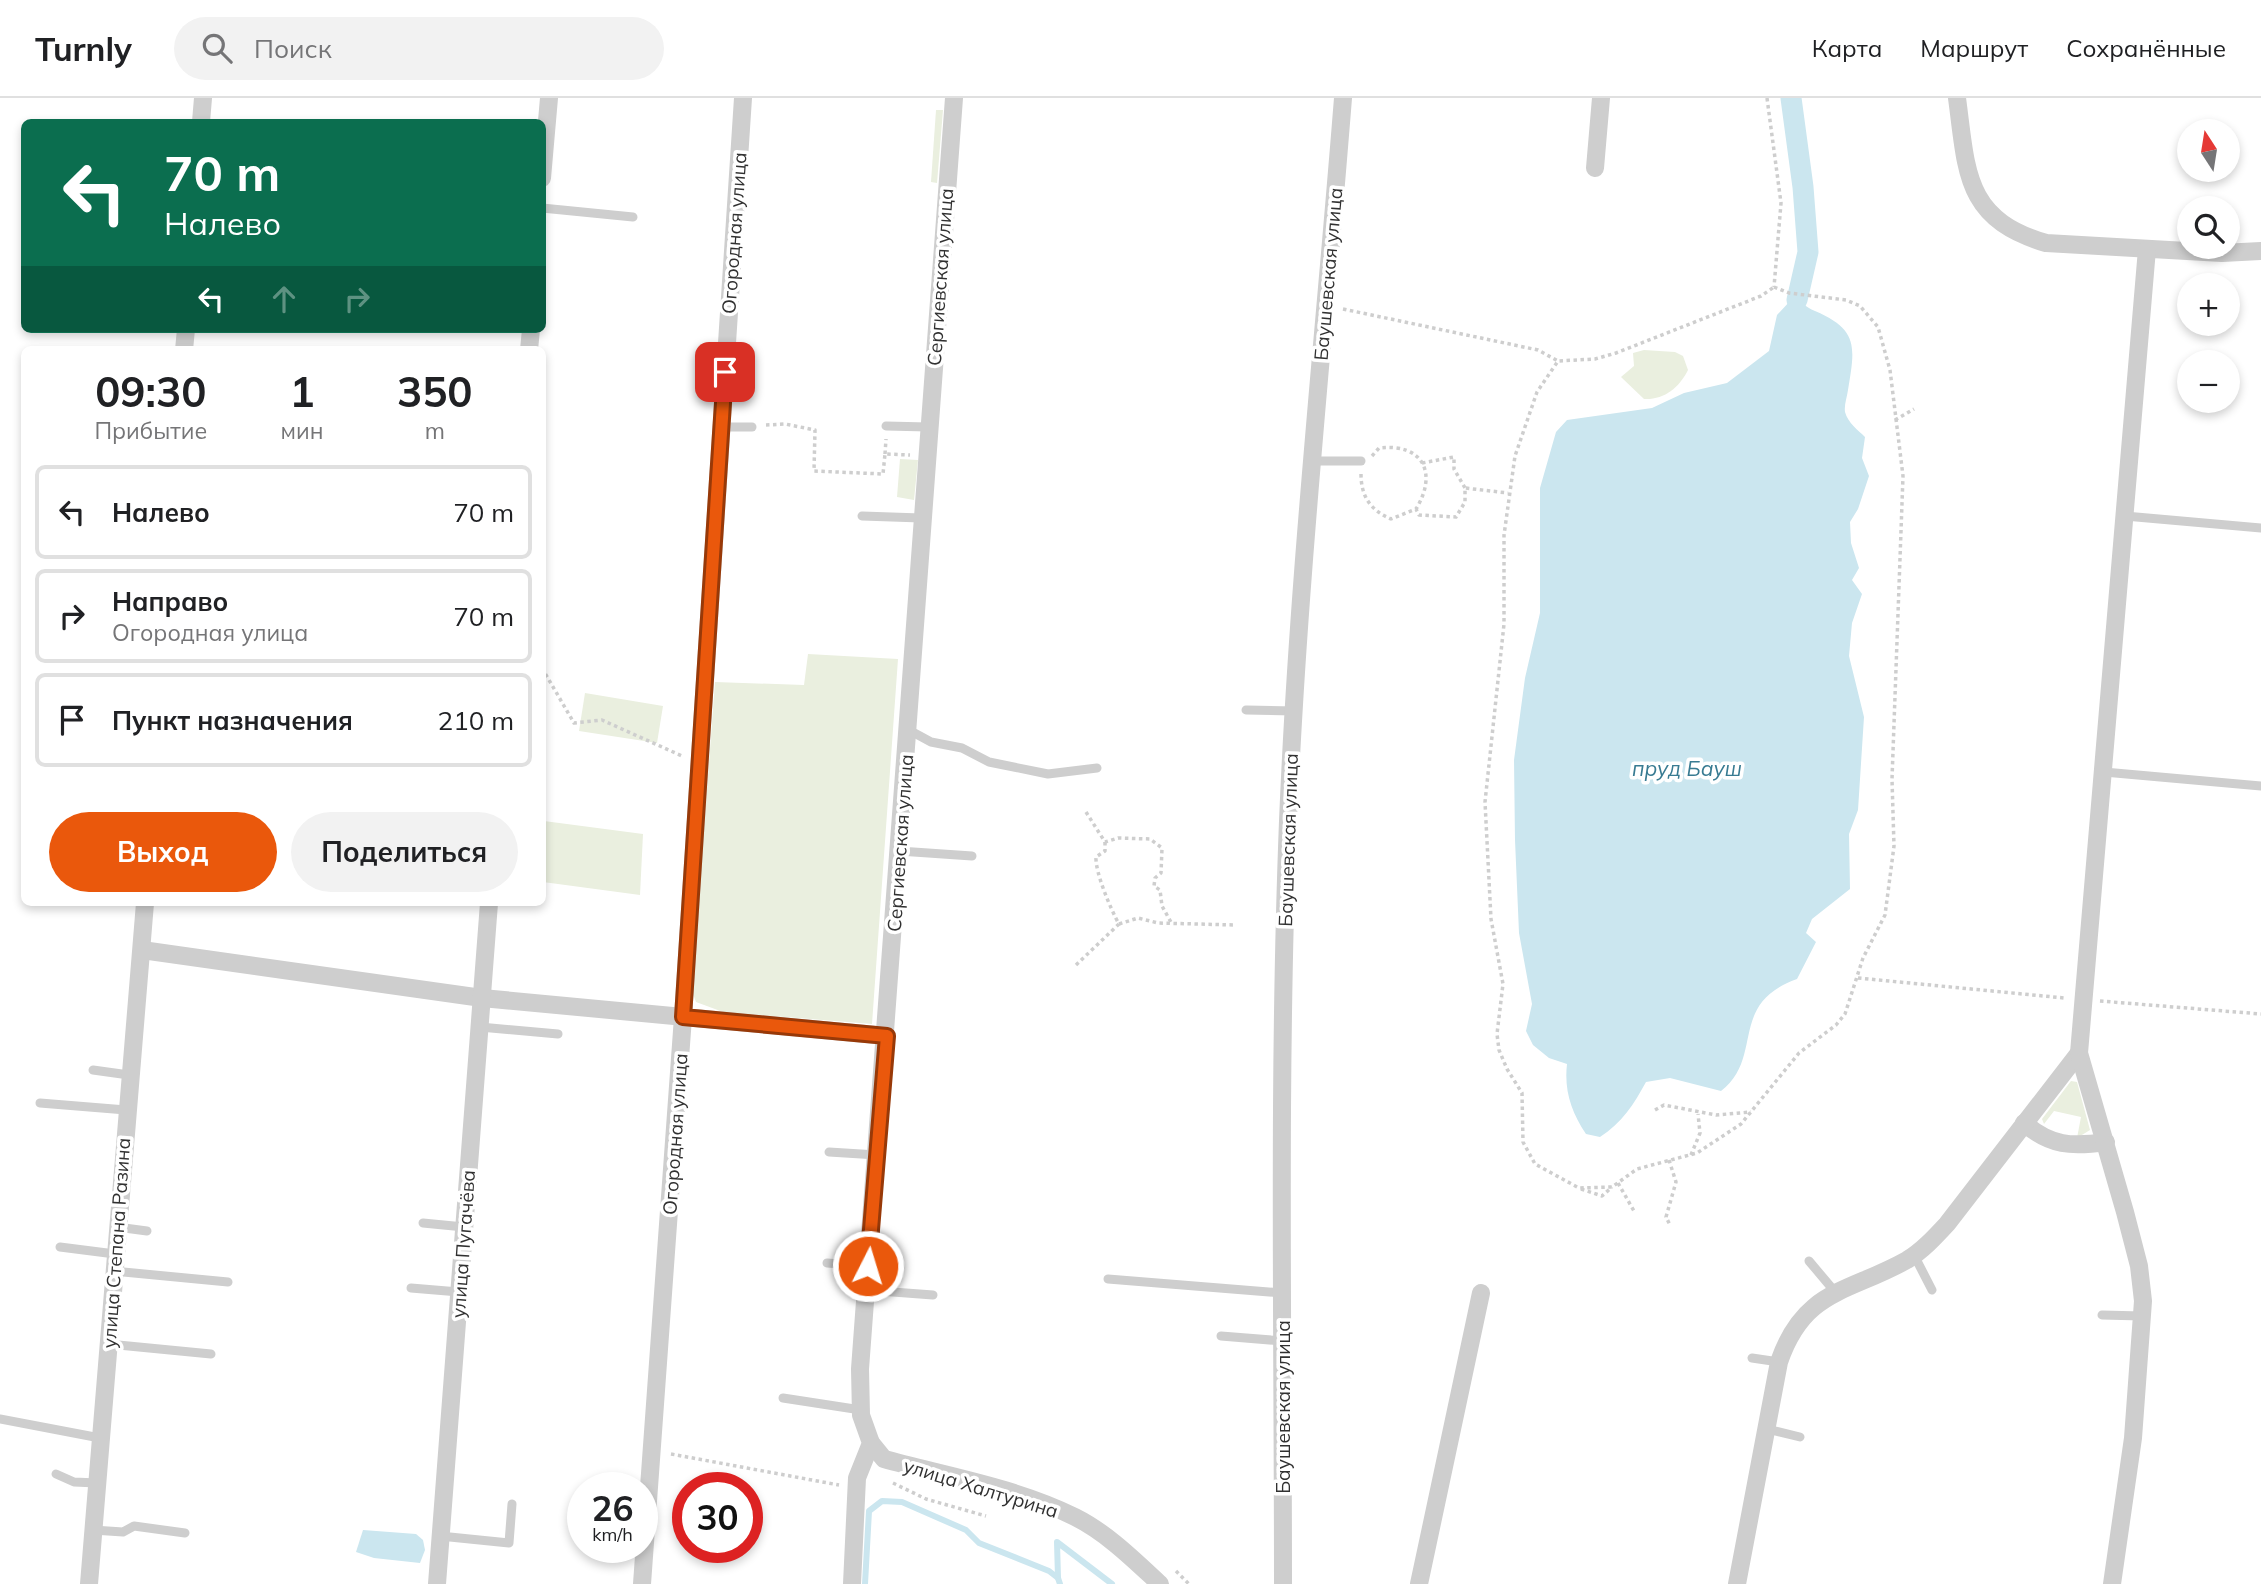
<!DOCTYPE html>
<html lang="ru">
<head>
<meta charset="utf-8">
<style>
  :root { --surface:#fff; --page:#f2f2f2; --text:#202124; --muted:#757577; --line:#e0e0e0; --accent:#ea580c }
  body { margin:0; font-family:Mulish,sans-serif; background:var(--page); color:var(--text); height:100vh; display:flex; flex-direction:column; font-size:26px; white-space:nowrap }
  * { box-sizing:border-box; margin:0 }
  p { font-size:23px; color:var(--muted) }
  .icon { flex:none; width:38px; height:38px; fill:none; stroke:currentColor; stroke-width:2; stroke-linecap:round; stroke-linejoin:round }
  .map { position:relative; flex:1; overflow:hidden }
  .details { position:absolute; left:21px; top:248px; width:525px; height:560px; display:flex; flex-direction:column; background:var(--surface); border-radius:10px; box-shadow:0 4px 10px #0003 }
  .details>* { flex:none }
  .top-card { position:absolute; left:21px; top:21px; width:525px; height:214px; border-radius:10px; box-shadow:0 4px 10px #0003; background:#0b6e4f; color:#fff; overflow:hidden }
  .needle { width:46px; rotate:348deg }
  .buttons { position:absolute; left:2177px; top:21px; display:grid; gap:14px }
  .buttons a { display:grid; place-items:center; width:63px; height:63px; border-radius:50%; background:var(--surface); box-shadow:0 4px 10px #0003; font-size:35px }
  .speed { position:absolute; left:567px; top:1374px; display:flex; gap:14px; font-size:35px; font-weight:700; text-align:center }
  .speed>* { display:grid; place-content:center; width:91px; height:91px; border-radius:50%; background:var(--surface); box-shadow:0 4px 10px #0003; line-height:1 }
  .speed small { font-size:18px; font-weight:400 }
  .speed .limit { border:10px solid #d22; background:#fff; color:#111 }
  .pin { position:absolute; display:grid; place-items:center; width:60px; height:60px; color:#fff; margin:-30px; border-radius:14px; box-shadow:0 4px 10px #0006 }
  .me { position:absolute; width:77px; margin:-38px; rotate:5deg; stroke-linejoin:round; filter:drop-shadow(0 0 5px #0008) }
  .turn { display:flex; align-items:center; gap:24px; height:147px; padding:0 28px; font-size:32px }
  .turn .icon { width:91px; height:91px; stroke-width:2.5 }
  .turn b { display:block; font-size:49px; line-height:60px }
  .lanes { display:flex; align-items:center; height:66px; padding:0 28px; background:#0003; justify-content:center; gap:35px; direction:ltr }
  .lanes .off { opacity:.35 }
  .eta { display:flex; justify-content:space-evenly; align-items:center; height:119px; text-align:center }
  .eta b { font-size:42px; font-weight:700; line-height:49px }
  .button { display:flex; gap:14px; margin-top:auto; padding:14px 28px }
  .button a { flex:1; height:80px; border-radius:42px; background:var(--accent); color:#fff; font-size:28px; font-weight:700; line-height:80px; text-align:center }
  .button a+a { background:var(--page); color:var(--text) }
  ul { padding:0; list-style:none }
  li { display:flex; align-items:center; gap:21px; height:94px; margin:0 14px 10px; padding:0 14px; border:4px solid var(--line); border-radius:10px }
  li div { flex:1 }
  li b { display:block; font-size:26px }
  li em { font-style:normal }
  header { display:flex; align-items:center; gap:42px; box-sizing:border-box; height:98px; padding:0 35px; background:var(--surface); border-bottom:2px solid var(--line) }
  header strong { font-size:33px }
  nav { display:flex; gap:38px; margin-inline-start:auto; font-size:24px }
  .search { width:490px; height:63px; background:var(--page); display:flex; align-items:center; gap:18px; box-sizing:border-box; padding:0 24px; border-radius:38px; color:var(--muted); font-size:26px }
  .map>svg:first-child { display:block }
  .green { fill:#eaefdf }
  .water { fill:#cbe6ef }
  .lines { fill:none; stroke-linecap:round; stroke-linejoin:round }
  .stream { stroke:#cbe6ef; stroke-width:6 }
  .canal { stroke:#cbe6ef; stroke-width:21 }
  .path { stroke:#cecece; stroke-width:3.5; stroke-dasharray:3.5 3.5; stroke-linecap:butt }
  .lane { stroke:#cecece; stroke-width:9 }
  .street { stroke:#cecece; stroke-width:18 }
  .route-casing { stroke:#983908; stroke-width:18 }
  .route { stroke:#ea580c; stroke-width:12 }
  .labels { text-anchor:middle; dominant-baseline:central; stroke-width:7; stroke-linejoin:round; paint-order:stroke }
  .street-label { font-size:19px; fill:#313131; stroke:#fff }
  .water-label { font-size:21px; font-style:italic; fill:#387b92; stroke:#fff }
</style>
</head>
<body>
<header>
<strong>Turnly</strong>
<div class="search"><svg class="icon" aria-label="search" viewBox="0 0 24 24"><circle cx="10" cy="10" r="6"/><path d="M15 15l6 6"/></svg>Поиск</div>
<nav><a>Карта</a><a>Маршрут</a><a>Сохранённые</a></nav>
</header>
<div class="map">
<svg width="2261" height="1486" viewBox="0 0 2261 1486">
  <rect width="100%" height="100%" fill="#fff"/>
  <g class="green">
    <path d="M936 12H943L937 85 931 84Z"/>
    <path d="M1644 252 1675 254 1683 258 1688 272C1679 290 1664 302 1644 301L1621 279 1634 268 1633 255Z"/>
    <path d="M900 361 918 362 914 402 897 399Z"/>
    <path d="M808 556 898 561 872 926 723 914 696 904 692 893 715 584 804 587Z"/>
    <path d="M585 595 663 608 657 645 579 633Z"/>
    <path d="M544 723 643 736 640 797 543 784Z"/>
    <path d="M2071 983 2077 984 2090 1032 2077 1040 2081 1019 2054 1013 2044 1026 2042 1021Z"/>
  </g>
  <g class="water">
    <path d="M1791 202C1802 203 1805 209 1815 213 1859 232 1855 249 1848 292 1847 299 1844 307 1845 314 1848 325 1858 332 1865 339L1862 360 1869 378 1858 411 1850 424 1851 445 1859 470 1852 482 1862 496 1852 525 1849 558 1864 619 1858 712 1849 736 1850 791 1812 821 1806 835 1816 844 1797 881C1727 906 1765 959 1721 993L1670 980 1646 984C1634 1006 1622 1025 1600 1039L1586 1036C1571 1014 1564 992 1567 966L1549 960 1533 947 1526 933 1532 906 1519 835 1515 742 1514 662 1525 580 1540 515V390L1556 334 1567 322 1652 310 1684 295 1727 285 1769 253 1777 217Z"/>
    <path d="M363 1432 416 1436 423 1442 425 1452 420 1465 374 1460 356 1454Z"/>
  </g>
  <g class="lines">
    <g class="stream">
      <path d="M1058 1480 1057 1444 1112 1486"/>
      <path d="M865 1486 869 1413 882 1403 902 1404 966 1432 979 1445 1049 1473 1058 1480 1060 1486"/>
    </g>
    <path class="canal" d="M1791 0 1803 89 1808 154 1797 202"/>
    <g class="path">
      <path d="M1767 0 1781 105 1774 189"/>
      <path d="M1774 189 1789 195 1846 202 1860 208 1878 229 1890 272 1903 378 1892 681 1894 748 1885 817 1863 860 1845 916 1836 927 1799 955 1741 1026 1697 1055 1637 1071 1612 1089 1579 1090 1535 1066 1523 1044 1522 995 1507 971 1499 952 1497 936 1503 886 1491 821 1485 704 1504 526V437L1515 358 1537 294 1558 263 1595 261 1616 255 1761 198Z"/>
      <path d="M1343 211 1538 252 1558 263"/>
      <path d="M1895 322 1914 311"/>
      <path d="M766 327 785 326 815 332 814 373 883 376 885 356 910 357"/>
      <path d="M885 356 886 341"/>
      <path d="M1372 358 1379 350C1423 345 1438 375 1416 411"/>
      <path d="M1422 365 1454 359V371L1465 390"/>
      <path d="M1361 376C1361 398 1370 412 1391 421L1416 411 1419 417 1456 419 1465 404V390L1508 395"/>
      <path d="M542 570 574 625 602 622 682 658"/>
      <path d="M1086 714 1105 744 1118 740 1150 741 1162 750 1161 775 1155 780 1154 788 1160 792 1162 808 1172 826"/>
      <path d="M1119 826 1138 820 1158 825 1236 827"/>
      <path d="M1076 867 1119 826C1111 812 1095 774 1096 759L1105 753V744"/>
      <path d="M1858 880 2064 900"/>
      <path d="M2100 903 2261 916"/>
      <path d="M1655 1012 1664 1007 1716 1017 1751 1014"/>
      <path d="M1691 1057 1700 1035 1698 1016"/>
      <path d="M1669 1062 1676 1084 1666 1119 1670 1127"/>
      <path d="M1618 1085 1634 1113"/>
      <path d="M1581 1091 1602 1098 1612 1089"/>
      <path d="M671 1356 839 1387"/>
      <path d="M893 1385 926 1401 986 1418"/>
      <path d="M1176 1473 1189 1486"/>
    </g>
    <g class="lane">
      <path d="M542 110 633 119"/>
      <path d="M886 328 928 329"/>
      <path d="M722 329H752"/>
      <path d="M1312 363H1361"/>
      <path d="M862 418 921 420"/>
      <path d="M2125 418 2261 430"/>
      <path d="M1246 612 1294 613"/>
      <path d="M907 631 931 644 962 650 989 664 1048 676 1097 670"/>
      <path d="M2104 674 2261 688"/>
      <path d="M899 753 972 758"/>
      <path d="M480 929 558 936"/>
      <path d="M93 972 129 977"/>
      <path d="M40 1005 126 1012"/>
      <path d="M829 1054 877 1057"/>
      <path d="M423 1125 464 1129"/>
      <path d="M117 1129 147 1133"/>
      <path d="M60 1149 115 1156"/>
      <path d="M1914 1157 1932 1192"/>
      <path d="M1809 1163 1836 1195"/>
      <path d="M827 1165 868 1168"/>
      <path d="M113 1173 228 1184"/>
      <path d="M1108 1181 1282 1195"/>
      <path d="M411 1190 459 1194"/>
      <path d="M866 1192 933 1197"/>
      <path d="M2102 1217 2142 1218"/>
      <path d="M1221 1238 1283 1243"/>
      <path d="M108 1246 211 1256"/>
      <path d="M1752 1260 1779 1264"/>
      <path d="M783 1300 861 1312"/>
      <path d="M0 1321 100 1340"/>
      <path d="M1767 1331 1800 1339"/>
      <path d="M56 1376 74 1384 97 1385"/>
      <path d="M93 1432 123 1434 134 1428 185 1435"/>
      <path d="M440 1438 509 1445 512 1406"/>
    </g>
    <g class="street">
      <path d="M1957 0C1967 74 1964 121 2046 145L2222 155 2261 153"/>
      <path d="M201 24 203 0"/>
      <path d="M1595 70 1601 0"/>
      <path d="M542 80 549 0"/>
      <path d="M184 252 186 231"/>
      <path d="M529 252 531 231"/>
      <path d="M142 852 482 900 887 938"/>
      <path d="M2024 1025C2050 1048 2072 1049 2106 1044"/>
      <path d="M871 1345 884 1361C947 1378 1017 1390 1075 1419 1107 1435 1134 1462 1160 1486"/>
      <path d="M89 1486 145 805"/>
      <path d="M437 1486 489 805"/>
      <path d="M642 1486 683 919 743 0"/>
      <path d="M852 1486 857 1380 871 1345 861 1317 860 1271 954 0"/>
      <path d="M1283 1486C1283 1232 1278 977 1288 723 1298 481 1324 241 1343 0"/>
      <path d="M1419 1486 1481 1195"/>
      <path d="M1737 1486 1779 1264C1804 1191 1848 1195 1907 1162 1922 1153 1935 1139 1947 1126L2079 955"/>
      <path d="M2112 1486 2133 1340 2143 1203 2139 1168 2125 1114 2079 955 2147 151"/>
    </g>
  </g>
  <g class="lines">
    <g class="route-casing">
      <path id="route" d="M725 274 683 919 887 938 868 1168"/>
    </g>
    <use href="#route" class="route"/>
  </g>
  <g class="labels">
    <g class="street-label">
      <text transform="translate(734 135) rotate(-86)">Огородная улица</text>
      <text transform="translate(1328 176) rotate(-85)">Баушевская улица</text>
      <text transform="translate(940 179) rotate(-86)">Сергиевская улица</text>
      <text transform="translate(1288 742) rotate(-88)">Баушевская улица</text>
      <text transform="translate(900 745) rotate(-86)">Сергиевская улица</text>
      <text transform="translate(675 1036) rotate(-86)">Огородная улица</text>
      <text transform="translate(116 1145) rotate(-86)">улица Степана Разина</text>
      <text transform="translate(463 1146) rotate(-86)">улица Пугачёва</text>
      <text transform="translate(1283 1309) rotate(-90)">Баушевская улица</text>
      <text transform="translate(981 1390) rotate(17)">улица Халтурина</text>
    </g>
    <g class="water-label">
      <text x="1687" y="670">пруд Бауш</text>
    </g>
  </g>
</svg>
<div class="buttons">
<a><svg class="needle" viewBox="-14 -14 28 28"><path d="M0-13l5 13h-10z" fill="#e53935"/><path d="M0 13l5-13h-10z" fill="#757577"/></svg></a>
<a><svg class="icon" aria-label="search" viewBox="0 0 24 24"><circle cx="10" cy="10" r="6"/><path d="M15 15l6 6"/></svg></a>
<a>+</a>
<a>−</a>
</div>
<div class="speed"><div>26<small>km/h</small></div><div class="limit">30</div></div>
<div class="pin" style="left:725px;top:274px;background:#d93025"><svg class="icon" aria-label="arrive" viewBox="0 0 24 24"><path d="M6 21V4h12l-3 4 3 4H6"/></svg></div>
<svg class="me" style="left:868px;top:1168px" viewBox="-20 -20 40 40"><circle r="17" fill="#ea580c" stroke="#fff" stroke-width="3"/><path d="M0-11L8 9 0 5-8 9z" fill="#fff"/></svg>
<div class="top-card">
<div class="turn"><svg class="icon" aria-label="left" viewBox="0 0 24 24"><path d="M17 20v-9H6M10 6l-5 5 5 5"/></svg><div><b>70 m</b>Налево</div></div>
<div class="lanes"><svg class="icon" aria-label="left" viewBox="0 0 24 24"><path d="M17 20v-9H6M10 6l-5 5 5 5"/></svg><svg class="icon off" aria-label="ahead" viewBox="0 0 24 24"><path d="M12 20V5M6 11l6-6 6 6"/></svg><svg class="icon off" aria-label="right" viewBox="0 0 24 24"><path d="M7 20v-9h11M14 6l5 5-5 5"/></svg></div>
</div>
<section class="details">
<div class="eta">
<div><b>09:30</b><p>Прибытие</p></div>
<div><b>1</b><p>мин</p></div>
<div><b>350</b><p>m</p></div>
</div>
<ul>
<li><svg class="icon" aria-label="left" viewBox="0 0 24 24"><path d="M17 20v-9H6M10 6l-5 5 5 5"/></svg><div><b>Налево</b></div><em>70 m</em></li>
<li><svg class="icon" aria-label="right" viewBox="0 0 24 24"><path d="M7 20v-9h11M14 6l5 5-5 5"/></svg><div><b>Направо</b><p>Огородная улица</p></div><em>70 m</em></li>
<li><svg class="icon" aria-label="arrive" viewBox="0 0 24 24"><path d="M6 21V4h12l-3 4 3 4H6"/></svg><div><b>Пункт назначения</b></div><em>210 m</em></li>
</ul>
<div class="button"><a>Выход</a><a>Поделиться</a></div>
</section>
</div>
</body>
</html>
